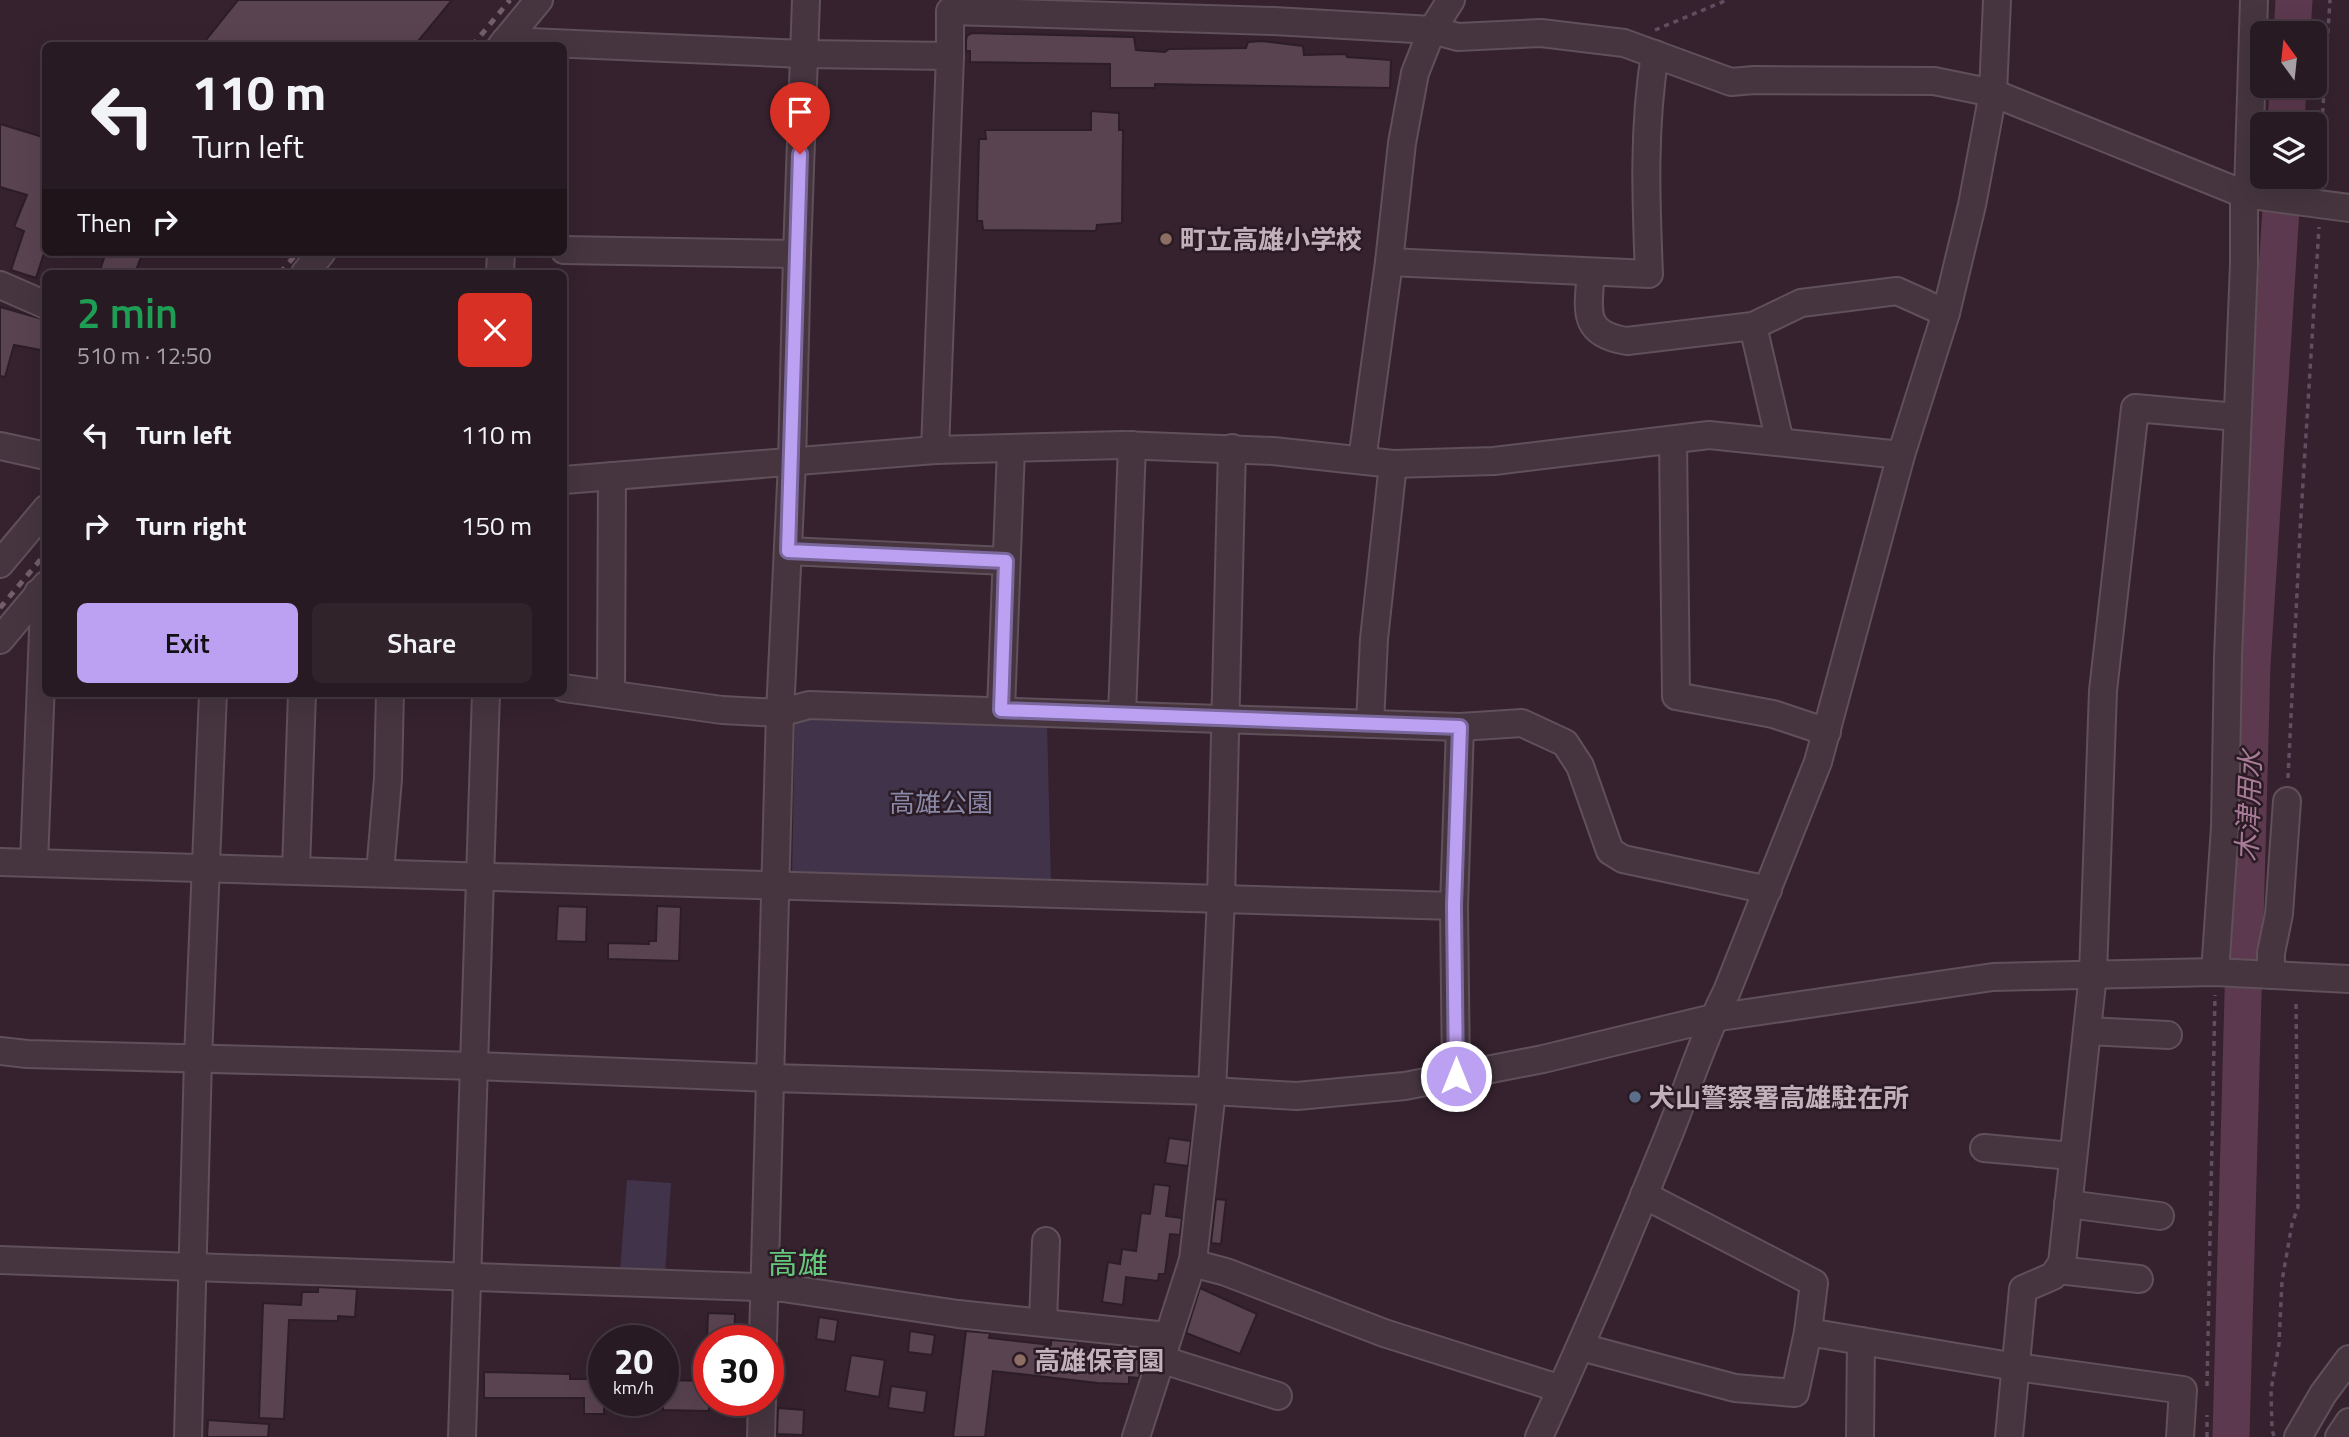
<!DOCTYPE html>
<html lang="en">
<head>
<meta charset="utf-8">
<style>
  :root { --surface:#281a22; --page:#30232a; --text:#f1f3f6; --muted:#a5a1a5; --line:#443840; --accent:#bca0f2 }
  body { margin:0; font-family:"Titillium Web","Noto Sans JP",sans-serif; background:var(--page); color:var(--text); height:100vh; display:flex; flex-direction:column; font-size:26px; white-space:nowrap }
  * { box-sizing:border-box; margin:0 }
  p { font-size:23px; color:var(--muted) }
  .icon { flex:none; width:38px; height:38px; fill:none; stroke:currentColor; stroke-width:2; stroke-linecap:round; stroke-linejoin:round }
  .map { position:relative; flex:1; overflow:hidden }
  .panel { position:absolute; left:42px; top:270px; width:525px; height:427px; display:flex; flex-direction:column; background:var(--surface); border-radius:10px; box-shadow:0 7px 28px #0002,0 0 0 2px var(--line) }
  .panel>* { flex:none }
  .hud { position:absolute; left:42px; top:42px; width:525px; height:214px; border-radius:10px; box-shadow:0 7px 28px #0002,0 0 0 2px var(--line); background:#281a22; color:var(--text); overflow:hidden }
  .needle { width:46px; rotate:345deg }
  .tools { position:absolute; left:2250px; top:21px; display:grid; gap:14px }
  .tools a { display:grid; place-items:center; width:77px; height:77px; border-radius:10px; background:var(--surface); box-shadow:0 7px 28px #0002,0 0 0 2px var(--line); font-size:35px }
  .speed { position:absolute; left:588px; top:1325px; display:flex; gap:14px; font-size:35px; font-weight:700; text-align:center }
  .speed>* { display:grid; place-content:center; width:91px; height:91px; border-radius:50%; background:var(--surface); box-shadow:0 7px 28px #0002,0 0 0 2px var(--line); line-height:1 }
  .speed small { font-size:18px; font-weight:400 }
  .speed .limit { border:10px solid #d22; background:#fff; color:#111 }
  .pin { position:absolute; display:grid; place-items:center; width:60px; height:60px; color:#fff; margin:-72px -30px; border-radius:50% 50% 50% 0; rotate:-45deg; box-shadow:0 0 7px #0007 }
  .pin .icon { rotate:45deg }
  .me { position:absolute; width:77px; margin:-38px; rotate:0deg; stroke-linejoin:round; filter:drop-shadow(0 0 5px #0008) }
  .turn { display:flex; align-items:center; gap:24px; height:147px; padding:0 35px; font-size:32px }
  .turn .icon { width:91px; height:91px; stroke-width:2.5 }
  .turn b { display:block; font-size:49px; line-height:60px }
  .then { display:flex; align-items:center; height:66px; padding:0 35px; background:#0003; gap:14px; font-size:26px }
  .round { display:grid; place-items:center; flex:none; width:74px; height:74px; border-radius:10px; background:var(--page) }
  .overview { display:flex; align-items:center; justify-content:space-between; height:119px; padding:0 35px }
  h1 { font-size:42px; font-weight:600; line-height:52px; color:#1e9e55 }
  .cta { display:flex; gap:14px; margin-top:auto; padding:14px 35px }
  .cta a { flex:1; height:80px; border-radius:10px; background:var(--accent); color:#111; font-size:28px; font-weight:600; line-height:80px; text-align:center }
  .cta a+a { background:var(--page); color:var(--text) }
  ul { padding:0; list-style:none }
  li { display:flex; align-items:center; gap:21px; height:91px; padding:0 35px }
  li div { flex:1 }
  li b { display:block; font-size:26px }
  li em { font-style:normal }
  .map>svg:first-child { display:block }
  .green { fill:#41334a }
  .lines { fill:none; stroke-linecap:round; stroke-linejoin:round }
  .river { stroke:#5d394f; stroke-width:37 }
  .building { fill:#5a4351; stroke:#2c1d26; stroke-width:2 }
  .minor-casing { stroke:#60505a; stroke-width:30 }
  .path { stroke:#5f4f60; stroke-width:3.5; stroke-dasharray:5 5; stroke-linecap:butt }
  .minor { stroke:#46353f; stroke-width:26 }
  .rail { stroke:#735e6b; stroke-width:5; stroke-dasharray:7 7; stroke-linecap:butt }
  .route-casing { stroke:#7a689d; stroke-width:18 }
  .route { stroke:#bca0f2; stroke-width:12 }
  .education-dot { fill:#8d6e63; stroke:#2a1b24; stroke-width:2.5 }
  .service-dot { fill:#5c6f8a; stroke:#2a1b24; stroke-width:2.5 }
  .labels { text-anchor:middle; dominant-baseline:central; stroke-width:5; stroke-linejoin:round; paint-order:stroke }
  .poi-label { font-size:26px; font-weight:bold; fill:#c2b0bb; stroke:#2a1b24; text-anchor:start }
  .park-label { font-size:26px; fill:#8988a6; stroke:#2a1b24 }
  .water-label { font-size:28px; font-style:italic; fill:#a87b97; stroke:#2a1b24 }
  .quarter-label { font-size:30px; fill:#65c87d; stroke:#2a1b24 }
</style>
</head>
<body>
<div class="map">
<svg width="2349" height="1437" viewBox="0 0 2349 1437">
  <rect width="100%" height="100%" fill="#35222e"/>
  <g class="green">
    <path d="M795 718 1047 725 1051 884 792 881Z"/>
    <path d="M627 1180 671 1183 665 1275 620 1272Z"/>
  </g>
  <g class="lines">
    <g class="river">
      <path d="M2292 33 2294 0"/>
      <path d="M2286 124 2288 86"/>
      <path d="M2231 1437 2252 665 2283 177"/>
    </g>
  </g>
  <g class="building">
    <path d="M238 0H452L414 46H201Z"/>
    <path d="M972 33 1134 37 1136 50 1165 52 1169 49 1246 48 1248 42 1262 41 1303 46 1304 55 1346 54 1347 57 1391 60 1390 88 1155 84V88H1110V64L970 62V51H966V40L967 36Z"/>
    <path d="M1091 111 1119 113V130H1123L1122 223 1097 225 1096 231 983 230 982 221H977L979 139H986L985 130H1091Z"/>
    <path d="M0 124 46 138V247L36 278 11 270 24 231 14 227 27 195 0 187Z"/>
    <path d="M106 252H143L135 273H99Z"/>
    <path d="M0 307 46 320V351L14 345 5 377 0 376Z"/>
    <path d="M558 906 587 907 586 942 556 941Z"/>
    <path d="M657 906 681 907 679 961 608 959V943L649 944V941H656Z"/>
    <path d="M1169 1138 1191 1141 1188 1166 1165 1163Z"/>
    <path d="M1154 1184 1170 1186 1166 1216 1182 1218 1180 1235 1170 1234 1165 1274H1159L1158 1281 1126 1277 1123 1305 1102 1302 1108 1262 1120 1264 1122 1249 1136 1251 1141 1213 1150 1214Z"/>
    <path d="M1216 1199 1226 1200 1221 1244 1211 1243Z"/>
    <path d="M318 1287 357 1289 355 1317 338 1316V1321L289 1320 284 1419 259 1418 263 1303 301 1305 302 1292H318Z"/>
    <path d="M1200 1288 1257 1314 1240 1354 1186 1333Z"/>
    <path d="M708 1313 735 1314 734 1340H707Z"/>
    <path d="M819 1317 838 1320 835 1342 816 1339Z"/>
    <path d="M910 1331 935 1335 932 1355 908 1352Z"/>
    <path d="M966 1331 990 1333 989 1338 1051 1345V1340L1078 1342 1077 1349 1111 1352V1346L1146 1350V1353L1139 1378 1129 1377V1384L1098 1383 993 1371 985 1437H953Z"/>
    <path d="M851 1355 885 1360 879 1397 845 1391Z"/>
    <path d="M484 1372 570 1374V1379H604V1414H584V1398H484Z"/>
    <path d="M663 1380 709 1381V1411L663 1410Z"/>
    <path d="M891 1386 927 1391 924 1413 888 1408Z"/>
    <path d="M778 1408 804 1410 803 1435 777 1434Z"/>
    <path d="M208 1420 269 1424 268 1437H207Z"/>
  </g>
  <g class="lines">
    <g class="minor-casing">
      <g id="minor">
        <path d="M505 41 804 54 950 56 935 450"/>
        <path d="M501 46 539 0"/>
        <path d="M950 56V11L1274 21 1432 30 1458 37 1541 33 1624 43 1731 82 1754 80 1934 81 1993 93 2244 194 2349 208"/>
        <path d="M564 250 797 254"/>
        <path d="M1389 262 1649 274C1646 201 1643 128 1655 54"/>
        <path d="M1591 272C1588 310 1581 334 1627 341L1753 326 1801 303 1897 291 1946 313"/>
        <path d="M305 273 322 252"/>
        <path d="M500 273 501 252"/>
        <path d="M0 285 46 305"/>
        <path d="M1753 326 1780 442"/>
        <path d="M1673 440 1676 696 1773 714 1827 732"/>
        <path d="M0 446 46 456"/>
        <path d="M1362 460 1389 262 1402 143 1415 73 1432 30 1451 0"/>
        <path d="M564 480 935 450 1122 445 1273 451 1393 464 1494 461 1709 435 1901 455"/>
        <path d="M788 551 1006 561"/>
        <path d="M0 564 46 509"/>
        <path d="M0 640 46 585"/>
        <path d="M564 688 722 710 780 713 809 705 1460 727 1454 906 1456 1076"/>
        <path d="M611 694 612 476"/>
        <path d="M1001 710 1011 448"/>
        <path d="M1122 715 1132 445"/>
        <path d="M1370 724 1374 639 1393 464"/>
        <path d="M1460 727 1522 723 1565 743 1580 766 1610 851 1623 859 1768 890"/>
        <path d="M0 862 1454 906"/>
        <path d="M34 863 44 605 38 593"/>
        <path d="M296 870 302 693"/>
        <path d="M380 872 388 779 390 693"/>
        <path d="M2215 972 2225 827 2228 657 2244 264V194L2248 191 2254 0"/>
        <path d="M2271 975V953L2279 914 2287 801"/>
        <path d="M2087 1031 2168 1035"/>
        <path d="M0 1051 27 1054 476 1066 772 1078 1212 1091 1297 1096 1405 1086 1543 1059 1713 1018 1993 977 2215 972 2349 979"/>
        <path d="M1984 1148 2072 1156"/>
        <path d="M2068 1204 2160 1216"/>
        <path d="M0 1260 783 1288 958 1314 1167 1336"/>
        <path d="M1192 1263 1226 1272 1384 1333 1561 1389"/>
        <path d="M2058 1270 2139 1279"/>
        <path d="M1043 1322 1046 1241"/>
        <path d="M1808 1332 2016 1367 2183 1390 2180 1437"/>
        <path d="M763 1340 780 713 792 463 797 254 806 0"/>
        <path d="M1581 1347 1735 1388 1795 1393 1808 1332 1814 1283 1644 1195"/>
        <path d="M1160 1359 1278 1396"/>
        <path d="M188 1437 198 1059 213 693"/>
        <path d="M462 1437 486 693"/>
        <path d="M761 1437 762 1400"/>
        <path d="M1136 1437 1193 1260 1212 1091 1221 899 1232 448"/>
        <path d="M1539 1437C1583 1342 1624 1246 1663 1149 1685 1097 1701 1042 1727 991L1818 762 1901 455 1946 313 1972 205 1993 93 1997 0"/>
        <path d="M1860 1437 1861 1341"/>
        <path d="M2009 1437 2023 1289 2053 1276 2062 1263 2093 974 2103 691 2135 408 2237 417"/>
        <path d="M2298 1437 2323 1394 2349 1359"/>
        <path d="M2339 1437 2349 1422"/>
      </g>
    </g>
    <g class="path">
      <path d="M1655 30 1727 0"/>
      <path d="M2318 183 2330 0"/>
      <path d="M2288 778 2300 531 2319 227"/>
      <path d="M2207 1386 2215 995"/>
      <path d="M2274 1436 2272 1430 2271 1390 2279 1344 2282 1281 2292 1224 2298 1207 2296 999"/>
      <path d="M2207 1437V1415"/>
    </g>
    <use href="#minor" class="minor"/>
    <g class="rail">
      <path d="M472 46 510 0"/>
      <path d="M280 273 298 252"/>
      <path d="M0 608 46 553"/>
    </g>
  </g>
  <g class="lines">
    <g class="route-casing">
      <path id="route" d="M800 154 788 551 1006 561 1001 710 1460 727 1454 906 1456 1076"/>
    </g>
    <use href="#route" class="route"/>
  </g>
  <g class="education-dot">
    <circle cx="1166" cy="239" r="7"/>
    <circle cx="1020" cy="1360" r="7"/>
  </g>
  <circle class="service-dot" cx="1635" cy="1097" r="7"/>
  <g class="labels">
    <g class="poi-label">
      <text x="1180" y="239">町立高雄小学校</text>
      <text x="1649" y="1097">犬山警察署高雄駐在所</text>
      <text x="1034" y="1360">高雄保育園</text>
    </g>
    <g class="park-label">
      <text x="941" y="802">高雄公園</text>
    </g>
    <g class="water-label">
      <text transform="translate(2248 806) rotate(-88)">木津用水</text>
    </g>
    <g class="quarter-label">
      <text x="798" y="1263">高雄</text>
    </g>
  </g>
</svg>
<div class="tools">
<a><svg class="needle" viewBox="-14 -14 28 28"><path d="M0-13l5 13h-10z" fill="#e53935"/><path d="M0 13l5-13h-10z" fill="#a5a1a5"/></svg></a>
<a><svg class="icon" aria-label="layers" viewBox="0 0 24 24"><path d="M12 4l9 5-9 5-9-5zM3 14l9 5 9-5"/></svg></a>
</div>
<div class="speed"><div>20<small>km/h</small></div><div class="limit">30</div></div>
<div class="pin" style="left:800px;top:154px;background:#d93025"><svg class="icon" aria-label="arrive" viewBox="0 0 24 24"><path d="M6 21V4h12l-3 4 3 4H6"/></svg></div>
<svg class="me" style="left:1456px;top:1076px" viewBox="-20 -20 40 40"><circle r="17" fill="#bca0f2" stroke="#fff" stroke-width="3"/><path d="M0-11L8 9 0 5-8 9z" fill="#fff"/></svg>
<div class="hud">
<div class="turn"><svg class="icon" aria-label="left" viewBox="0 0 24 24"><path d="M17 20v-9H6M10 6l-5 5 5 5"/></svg><div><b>110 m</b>Turn left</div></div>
<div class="then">Then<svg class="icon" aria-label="right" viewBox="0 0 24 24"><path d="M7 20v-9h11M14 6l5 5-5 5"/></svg></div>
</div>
<section class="panel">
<div class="overview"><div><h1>2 min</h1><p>510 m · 12:50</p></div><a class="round" style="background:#d93025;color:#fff"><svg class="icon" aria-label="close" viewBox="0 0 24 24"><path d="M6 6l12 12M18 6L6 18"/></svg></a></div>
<ul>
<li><svg class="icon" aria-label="left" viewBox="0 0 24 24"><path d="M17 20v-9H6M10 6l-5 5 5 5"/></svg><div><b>Turn left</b></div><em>110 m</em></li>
<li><svg class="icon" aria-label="right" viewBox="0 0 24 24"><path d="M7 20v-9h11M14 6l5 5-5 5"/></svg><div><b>Turn right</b></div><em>150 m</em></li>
</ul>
<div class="cta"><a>Exit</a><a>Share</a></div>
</section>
</div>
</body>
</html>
